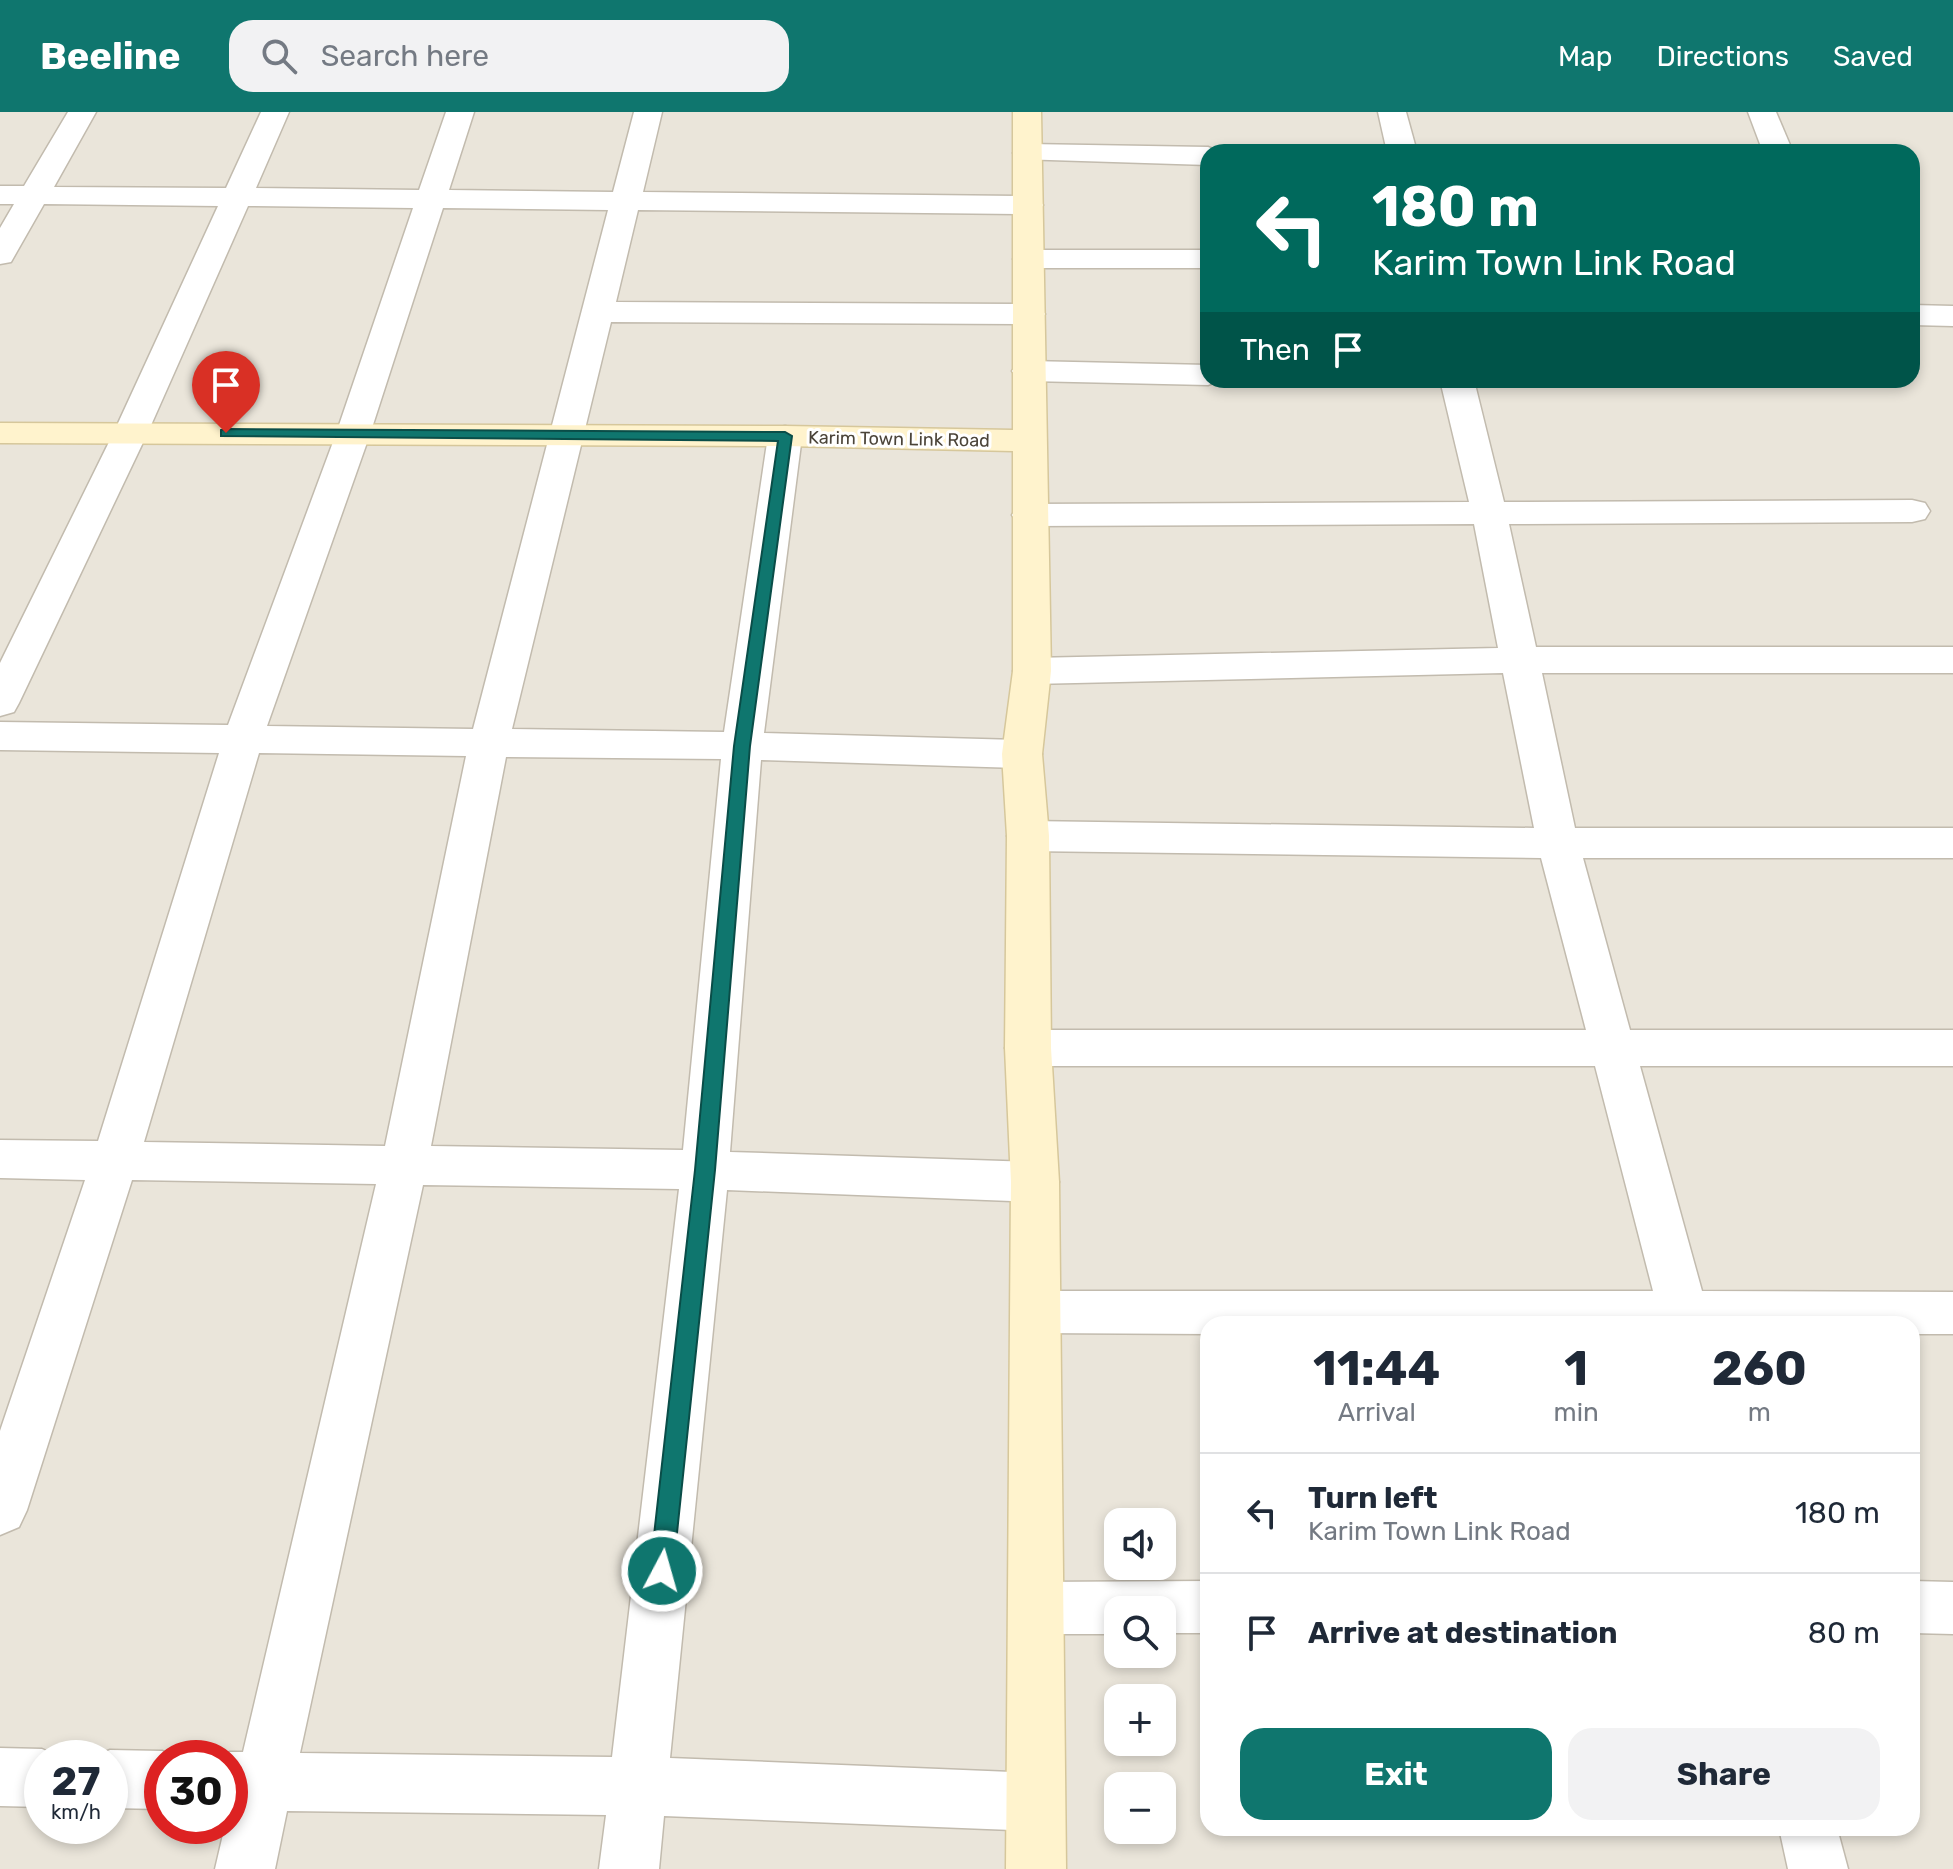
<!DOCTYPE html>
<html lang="en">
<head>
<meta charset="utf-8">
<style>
  :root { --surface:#fff; --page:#f2f2f3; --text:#1f2937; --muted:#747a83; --line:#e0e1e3; --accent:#0f766e }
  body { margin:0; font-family:Rubik,sans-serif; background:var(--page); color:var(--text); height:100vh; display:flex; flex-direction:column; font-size:30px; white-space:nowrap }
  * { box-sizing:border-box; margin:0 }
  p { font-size:26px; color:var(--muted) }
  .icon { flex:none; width:44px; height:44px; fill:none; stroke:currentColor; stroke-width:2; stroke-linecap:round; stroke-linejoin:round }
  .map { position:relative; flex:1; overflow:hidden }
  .drawer { position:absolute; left:1200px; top:1204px; width:720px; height:520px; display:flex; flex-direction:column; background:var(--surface); border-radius:24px; box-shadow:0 4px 12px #0003 }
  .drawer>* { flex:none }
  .hud { position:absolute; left:1200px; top:32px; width:720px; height:244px; border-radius:24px; box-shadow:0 4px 12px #0003; background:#00695c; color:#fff; overflow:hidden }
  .buttons { position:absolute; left:1104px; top:1396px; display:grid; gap:16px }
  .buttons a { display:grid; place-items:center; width:72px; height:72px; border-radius:16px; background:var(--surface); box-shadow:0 4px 12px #0003; font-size:40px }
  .speed { position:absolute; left:24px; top:1628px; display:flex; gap:16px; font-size:40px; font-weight:700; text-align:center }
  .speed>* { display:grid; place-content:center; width:104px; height:104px; border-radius:50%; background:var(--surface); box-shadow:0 4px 12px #0003; line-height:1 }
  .speed small { font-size:20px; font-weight:400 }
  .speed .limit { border:12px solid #d22; background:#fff; color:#111 }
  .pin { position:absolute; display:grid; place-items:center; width:68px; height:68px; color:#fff; margin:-82px -34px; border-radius:50% 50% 50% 0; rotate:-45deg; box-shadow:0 0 8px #0007 }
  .pin .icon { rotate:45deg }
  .me { position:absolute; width:88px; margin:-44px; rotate:6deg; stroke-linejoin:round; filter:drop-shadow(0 0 6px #0008) }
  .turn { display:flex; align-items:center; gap:28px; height:168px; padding:0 40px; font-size:36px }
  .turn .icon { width:104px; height:104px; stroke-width:2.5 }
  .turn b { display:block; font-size:56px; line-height:68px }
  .then { display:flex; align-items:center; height:76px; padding:0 40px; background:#0003; gap:16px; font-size:30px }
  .eta { display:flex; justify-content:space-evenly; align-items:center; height:136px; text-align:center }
  .eta b { font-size:48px; font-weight:700; line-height:56px }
  .primary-button { display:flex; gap:16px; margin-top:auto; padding:16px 40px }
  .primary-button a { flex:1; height:92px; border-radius:24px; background:var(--accent); color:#fff; font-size:32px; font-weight:700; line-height:92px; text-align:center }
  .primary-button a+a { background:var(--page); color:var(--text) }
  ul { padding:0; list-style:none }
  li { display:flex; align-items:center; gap:24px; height:120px; padding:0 40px; border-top:2px solid var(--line) }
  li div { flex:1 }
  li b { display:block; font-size:30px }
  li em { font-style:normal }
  header { display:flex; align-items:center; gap:48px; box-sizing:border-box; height:112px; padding:0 40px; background:var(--accent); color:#fff }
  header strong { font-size:38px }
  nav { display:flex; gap:44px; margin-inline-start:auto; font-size:28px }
  .search { width:560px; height:72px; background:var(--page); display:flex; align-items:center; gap:20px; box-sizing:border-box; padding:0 28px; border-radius:24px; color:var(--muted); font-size:30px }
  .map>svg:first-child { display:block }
  .residential { fill:#eae5da; fill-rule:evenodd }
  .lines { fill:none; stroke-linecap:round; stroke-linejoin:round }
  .street-casing { stroke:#c2bbae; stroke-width:3 }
  .secondary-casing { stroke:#d6c79b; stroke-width:3 }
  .street { fill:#fff; fill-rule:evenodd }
  .secondary { fill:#fff3cd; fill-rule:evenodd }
  .route { fill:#0f766e; stroke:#0a4d48; stroke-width:2 }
  .labels { text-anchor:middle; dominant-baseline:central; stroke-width:6; stroke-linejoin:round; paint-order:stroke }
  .far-street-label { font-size:18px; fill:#4b4439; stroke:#fff }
</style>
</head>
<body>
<header>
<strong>Beeline</strong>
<div class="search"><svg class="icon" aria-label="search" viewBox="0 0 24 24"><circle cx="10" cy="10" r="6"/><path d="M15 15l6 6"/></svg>Search here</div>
<nav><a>Map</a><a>Directions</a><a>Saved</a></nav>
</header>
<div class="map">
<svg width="1953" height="1757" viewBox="0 0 1953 1757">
  <rect width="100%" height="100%" fill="#f6f3ec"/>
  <path class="residential" d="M0 0H1953V1757H0ZM1208 40H1912V268H1208ZM1208 1212H1912V1716H1208ZM1118 1410H1162V1454H1118ZM1118 1498H1162V1542H1118ZM1118 1586H1162V1630H1118ZM42 1646H110V1714H42ZM162 1646H230V1714H162ZM1118 1674H1162V1718H1118Z"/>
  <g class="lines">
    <g class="street-casing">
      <g id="street">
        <path d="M68 0H96L54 75 226 76 261 0H289L256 76 419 78 446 0H474L449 78 613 80 634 0H662L643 80 1028 84 1039 87 1043 93 1039 99 1028 102 638 98 616 190 1029 192 1040 195 1045 202 1040 209 1029 212 611 210 512 617 724 620 768 324 773 317 785 314 797 317 802 324 764 621 1022 628 1036 632 1042 642 1036 652 1022 656 761 648 730 1040 1035 1050 1052 1056 1059 1070 1052 1084 1035 1090 727 1078 670 1646 1034 1661 1055 1669 1063 1690 1055 1711 1034 1719 664 1704 659 1757H599L606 1703 287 1699 275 1757H215L225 1714H230V1646H216L230 1640H243L376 1072 132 1068 27 1398 19 1415 0 1423V1319L85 1068 0 1066V1028L98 1029 219 641 0 638V610L228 613 336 322 413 96 248 94 148 320 19 591 14 600 0 604V551L114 320 218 94 44 92 11 150 0 152V116L14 92H0V74H24ZM443 96 608 98 473 617 267 614 370 322ZM259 641 466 644 385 1034 144 1030ZM506 645 721 647 683 1038 431 1034ZM423 1073 679 1077 612 1645 300 1641Z"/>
        <path d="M1378 0H1406L1417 40H1387Z"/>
        <path d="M1748 0H1776L1793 40H1763Z"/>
        <path d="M1028 32 1208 35 1220 40H1208V53L1018 47 1013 41 1018 35Z"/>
        <path d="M1029 138H1208V156H1029L1018 154 1013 147 1018 140Z"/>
        <path d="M1912 193 1953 194V214L1912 213Z"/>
        <path d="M1029 249 1208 253V268H1221L1208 273 1029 269 1017 266 1012 259 1017 252Z"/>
        <path d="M1440 268H1474L1504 390 1912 388 1925 391 1930 399 1925 407 1912 410 1509 412 1536 535H1953V561H1542L1575 716H1953V746H1583L1630 918H1953V954H1640L1702 1179 1953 1180V1222H1912V1212H1208V1222L1036 1221 1018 1215 1011 1200 1018 1185 1036 1179H1653L1595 954H1028L1012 948 1005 936 1012 924 1028 918H1586L1541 746 1028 739 1013 734 1007 724 1013 714 1028 709 1534 716 1503 561 1032 572 1018 568 1013 559 1018 550 1032 546 1498 536 1474 412 1030 414 1017 411 1012 403 1017 395 1030 392 1469 390Z"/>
        <path d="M1208 1469V1521H1162V1498H1118V1522H1037L1018 1515 1010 1496 1018 1477 1037 1470Z"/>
        <path d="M1912 1469 1953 1470V1522L1912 1521Z"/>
        <path d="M0 1636 42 1637 62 1646H42V1695L0 1694Z"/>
        <path d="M110 1638 162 1639 179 1646H162V1697L110 1696V1646H91Z"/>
        <path d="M1779 1716H1837L1848 1757H1788Z"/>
      </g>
    </g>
    <g class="secondary-casing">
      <path id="secondary" d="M1013 0H1041L1051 559 1042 642 1049 724 1051 936 1059 1070 1066 1757H1006L1011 1070 1005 936 1007 724 1002 642 1013 559V339L785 334 0 331V311L785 314 1013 318Z"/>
    </g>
    <use href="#street" class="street"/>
    <use href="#secondary" class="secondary"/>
  </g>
  <path class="route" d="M226 317 785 320 792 324 750 634 715 1058 673 1459 670 1466 662 1469 654 1466 650 1459 695 1058 734 634 778 329 221 324V318Z"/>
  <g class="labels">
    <g class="far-street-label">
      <text transform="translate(899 327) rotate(1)">Karim Town Link Road</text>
    </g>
  </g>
</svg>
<div class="buttons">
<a><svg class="icon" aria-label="sound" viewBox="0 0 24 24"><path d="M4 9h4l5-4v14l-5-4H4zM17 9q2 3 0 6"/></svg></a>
<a><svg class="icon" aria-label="search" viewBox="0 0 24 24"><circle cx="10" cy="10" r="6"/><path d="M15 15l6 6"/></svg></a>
<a>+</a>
<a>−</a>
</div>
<div class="speed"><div>27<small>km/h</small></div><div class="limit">30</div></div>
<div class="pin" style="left:226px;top:321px;background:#d93025"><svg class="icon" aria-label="arrive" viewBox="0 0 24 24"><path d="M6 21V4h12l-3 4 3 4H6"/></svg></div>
<svg class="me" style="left:662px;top:1459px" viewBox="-20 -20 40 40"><circle r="17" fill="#0f766e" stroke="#fff" stroke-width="3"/><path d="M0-11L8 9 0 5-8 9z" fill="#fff"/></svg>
<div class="hud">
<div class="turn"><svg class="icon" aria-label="left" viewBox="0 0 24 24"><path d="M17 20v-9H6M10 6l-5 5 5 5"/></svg><div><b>180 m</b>Karim Town Link Road</div></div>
<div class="then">Then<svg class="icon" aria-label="arrive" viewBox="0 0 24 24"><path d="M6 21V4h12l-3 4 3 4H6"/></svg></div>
</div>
<section class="drawer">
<div class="eta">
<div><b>11:44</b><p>Arrival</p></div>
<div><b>1</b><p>min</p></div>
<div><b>260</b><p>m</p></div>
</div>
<ul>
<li><svg class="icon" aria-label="left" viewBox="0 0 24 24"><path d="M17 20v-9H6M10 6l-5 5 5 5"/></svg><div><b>Turn left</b><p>Karim Town Link Road</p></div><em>180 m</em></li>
<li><svg class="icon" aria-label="arrive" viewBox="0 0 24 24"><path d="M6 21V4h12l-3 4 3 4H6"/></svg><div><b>Arrive at destination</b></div><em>80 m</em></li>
</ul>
<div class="primary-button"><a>Exit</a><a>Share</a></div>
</section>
</div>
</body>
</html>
